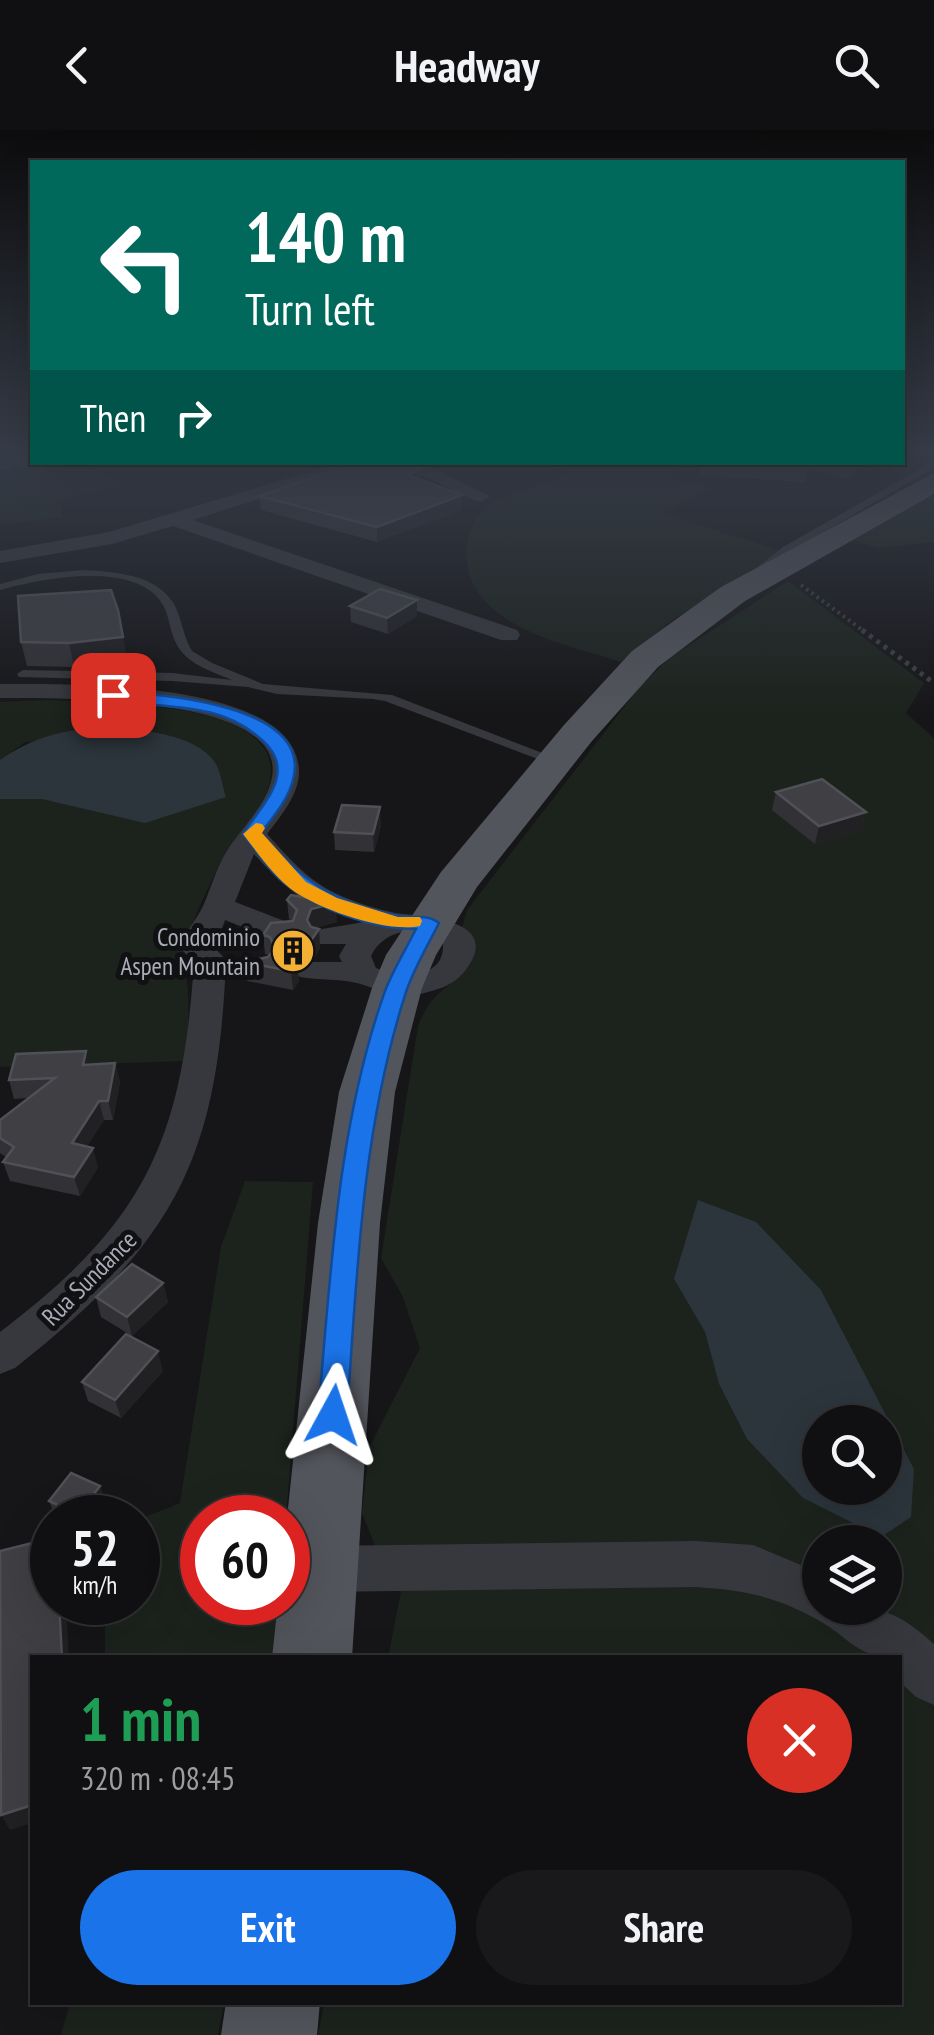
<!DOCTYPE html>
<html lang="en">
<head>
<meta charset="utf-8">
<style>
  :root { --surface:#101012; --page:#19191b; --text:#f1f3f6; --muted:#9c9d9f; --line:#303032; --accent:#1a73e8 }
  body { margin:0; font-family:"PT Sans Narrow",sans-serif; background:var(--page); color:var(--text); height:100vh; display:flex; flex-direction:column; font-size:38px; white-space:nowrap }
  * { box-sizing:border-box; margin:0 }
  p { font-size:32px; color:var(--muted) }
  .icon { flex:none; width:55px; height:55px; fill:none; stroke:currentColor; stroke-width:2; stroke-linecap:round; stroke-linejoin:round }
  .map { position:relative; flex:1; overflow:hidden }
  .details { position:absolute; left:30px; top:1525px; width:872px; height:350px; display:flex; flex-direction:column; background:var(--surface); border-radius:0px; box-shadow:0 10px 40px #0002,0 0 0 2px var(--line) }
  .details>* { flex:none }
  .top-card { position:absolute; left:30px; top:30px; width:875px; height:305px; border-radius:0px; box-shadow:0 10px 40px #0002,0 0 0 2px var(--line); background:#00695c; color:#fff; overflow:hidden }
  .buttons { position:absolute; left:802px; top:1275px; display:grid; gap:20px }
  .buttons a { display:grid; place-items:center; width:100px; height:100px; border-radius:50%; background:var(--surface); box-shadow:0 10px 40px #0002,0 0 0 2px var(--line); font-size:50px }
  .speed { position:absolute; left:30px; top:1365px; display:flex; gap:20px; font-size:50px; font-weight:700; text-align:center }
  .speed>* { display:grid; place-content:center; width:130px; height:130px; border-radius:50%; background:var(--surface); box-shadow:0 10px 40px #0002,0 0 0 2px var(--line); line-height:1 }
  .speed small { font-size:25px; font-weight:400 }
  .speed .limit { border:15px solid #d22; background:#fff; color:#111 }
  .pin { position:absolute; display:grid; place-items:center; width:85px; height:85px; color:#fff; margin:-42px; border-radius:20px; box-shadow:0 5px 15px #0006 }
  .me { position:absolute; width:110px; margin:-55px; rotate:5deg; stroke-linejoin:round; filter:drop-shadow(0 0 8px #0008) }
  .turn { display:flex; align-items:center; gap:35px; height:210px; padding:0 50px; font-size:45px }
  .turn .icon { width:130px; height:130px; stroke-width:2.5 }
  .turn b { display:block; font-size:70px; line-height:85px }
  .then { display:flex; align-items:center; height:95px; padding:0 50px; background:#0003; gap:20px; font-size:38px }
  .round { display:grid; place-items:center; flex:none; width:105px; height:105px; border-radius:52px; background:var(--page) }
  .headline { display:flex; align-items:center; justify-content:space-between; height:170px; padding:0 50px }
  h1 { font-size:60px; font-weight:700; line-height:75px; color:#1e9e55 }
  .cta { display:flex; gap:20px; margin-top:auto; padding:20px 50px }
  .cta a { flex:1; height:115px; border-radius:60px; background:var(--accent); color:#fff; font-size:40px; font-weight:700; line-height:115px; text-align:center }
  .cta a+a { background:var(--page); color:var(--text) }
  header { display:flex; justify-content:space-between; align-items:center; height:130px; padding:0 50px; background:var(--surface); font-size:45px; font-weight:700 }
  .map>svg:first-child { display:block }
  .green { fill:#1c231d; fill-rule:evenodd }
  .water { fill:#2c353c; fill-rule:evenodd }
  .lines { fill:none; stroke-linecap:round; stroke-linejoin:round }
  .path-far1 { stroke:#3d3f44; stroke-width:4; stroke-dasharray:2.5 4; stroke-linecap:butt }
  .path { stroke:#3d3f44; stroke-width:5; stroke-dasharray:4 5; stroke-linecap:butt }
  .lane { fill:#37383d; fill-rule:evenodd }
  .street { fill:#37383d; fill-rule:evenodd }
  .primary { fill:#53555c; fill-rule:evenodd }
  .wall { fill:#323236 }
  .shaded-wall { fill:#212124 }
  .building { fill:#3f3f44; stroke:#4f5156; stroke-width:2.5 }
  .route { fill:#1a73e8; stroke:#114b97; stroke-width:2.5 }
  .slow { fill:#f59e0b }
  .labels { text-anchor:middle; dominant-baseline:central; stroke-width:10; stroke-linejoin:round; paint-order:stroke }
  .poi-label { font-size:25px; fill:#a8adb8; stroke:#111113; text-anchor:end }
  .street-label { font-size:25px; fill:#a8adb8; stroke:#111113 }
</style>
</head>
<body>
<header><svg class="icon" aria-label="back" viewBox="0 0 24 24"><path d="M15 5l-7 7 7 7"/></svg>Headway<svg class="icon" aria-label="search" viewBox="0 0 24 24"><circle cx="10" cy="10" r="6"/><path d="M15 15l6 6"/></svg></header>
<div class="map">
<svg width="934" height="1905" viewBox="0 0 934 1905">
  <rect width="100%" height="100%" fill="#161618"/>
  <g class="green">
    <path d="M546 332 678 333 673 348 710 358 663 384 786 422 672 490 621 532C564 513 459 495 467 416 469 401 475 385 488 376 507 363 546 354 568 345Z"/>
    <path d="M39 333H78L121 353 61 371 62 387 0 395V342Z"/>
    <path d="M934 365V412L878 418 853 410Z"/>
    <path d="M788 451 924 553 906 583 934 608V1535L904 1508 860 1478H885V1412H820V1456L378 1423 362 1383 369 1318 420 1218 403 1167 381 1128 418 896C434 855 450 863 470 833L462 798 467 780 641 555 671 527ZM674 1149 821 1160 914 1339 880 1406 803 1368 747 1309 719 1254 705 1202Z"/>
    <path d="M48 570C108 574 330 567 256 683 248 696 237 707 228 719 219 733 187 802 184 817 182 830 187 848 188 862 189 886 188 907 186 931L0 937V669H42L73 675 226 667 215 633 197 619 171 607 25 612 0 630V572Z"/>
    <path d="M245 1051 313 1052 286 1387 202 1388V1472L279 1473 273 1527 105 1528V1473L138 1472V1390L180 1373 221 1117Z"/>
    <path d="M403 1451 754 1453 894 1528H388Z"/>
    <path d="M900 1534 934 1572V1905H318L324 1873 900 1872Z"/>
    <path d="M70 1873V1872L224 1873 218 1905H61Z"/>
  </g>
  <g class="water">
    <path d="M97 597C130 598 200 602 217 636 221 645 223 658 226 667L145 693 42 669H0V630C31 608 60 601 97 597Z"/>
    <path d="M698 1070 756 1092 821 1160 914 1339 911 1387 881 1407 803 1368 747 1309 719 1254 705 1202 674 1149ZM820 1292H885V1358H820Z"/>
  </g>
  <g class="lines">
    <path class="path-far1" d="M801 455 865 502"/>
    <path class="path" d="M862 500 934 553"/>
    <g class="lane">
      <path d="M934 331V338L791 421 763 442 754 440 783 417Z"/>
      <path d="M84 440C115 442 156 444 174 474 182 489 183 506 192 521L212 533 263 554 392 565 563 631 561 634H551L385 571 373 569 277 564 248 557 172 551 19 547 17 544 23 540 172 543 232 550C211 541 185 534 175 511 170 500 169 486 163 475 136 429 41 449 0 460V454L38 444Z"/>
    </g>
    <g class="street">
      <path d="M32 322V332L0 341V330Z"/>
      <path d="M343 332H373L193 390 517 500 520 505 517 510H501L173 396 112 414 0 433V421L109 402Z"/>
      <path d="M395 332H420L490 366 481 372 474 370Z"/>
      <path d="M0 554C64 554 298 548 299 642 299 665 280 687 267 704 289 728 307 750 337 764 354 772 376 779 395 783 415 786 494 787 472 830 465 844 453 855 438 859 398 872 394 864 357 853 337 848 316 851 296 846L291 839 296 832H342L339 826 346 814H316L312 807 316 800 364 792C306 774 295 769 254 724L235 772 292 794 296 801 292 808H270L225 790 215 818 226 830C218 1032 173 1113 15 1238L0 1244V1202C144 1093 182 1012 194 833L183 821 185 807C190 795 199 786 204 774 211 757 216 740 225 724 240 699 266 677 272 647 287 562 50 569 0 568ZM414 800 433 805 443 814C445 850 400 848 376 838L371 826C380 808 395 802 414 800Z"/>
      <path d="M696 1411 753 1415 820 1443V1478C876 1478 890 1474 934 1514V1575L916 1567 900 1552V1528C855 1528 851 1508 818 1490 775 1466 744 1460 696 1457L320 1462 303 1455 296 1439 303 1423 320 1416Z"/>
    </g>
    <g class="primary">
      <path d="M934 343V364L745 471 658 537 592 611 477 757 436 825 422 858 395 962 380 1093 352 1528H272L278 1472H288L287 1388 318 1093 339 962 372 858 386 825 441 742 564 595 632 521 721 457Z"/>
      <path d="M226 1872H320L317 1905H221Z"/>
    </g>
  </g>
  <g class="wall">
    <path d="M701 332H871L849 348 807 339 805 352 700 345Z"/>
    <path d="M421 350 462 365V380L377 412 261 380 259 366Z"/>
    <path d="M350 476 417 486 388 504 351 492Z"/>
    <path d="M118 480 127 531 74 537 27 536 21 512Z"/>
    <path d="M776 662 866 682 861 700 815 714 772 680Z"/>
    <path d="M381 696 374 722 335 720 334 702Z"/>
    <path d="M287 770 337 792 314 798 319 799 320 818 314 828H296L294 830 299 851 293 860 247 851 244 832 268 827 269 825 265 824 263 805 291 791 289 789Z"/>
    <path d="M86 921 89 934 115 933 120 952 113 990H104L87 1016 98 1037 80 1066 10 1051 3 1032 6 1027 0 1023V990L28 968 14 969 9 950Z"/>
    <path d="M163 1153 168 1172 132 1206 101 1187 96 1167Z"/>
    <path d="M163 1241 121 1288 88 1271 82 1252Z"/>
    <path d="M100 1356 103 1365 86 1388H69L53 1380 49 1371Z"/>
  </g>
  <g class="shaded-wall">
    <path d="M852 332H871L849 348Z"/>
    <path d="M421 339V353L408 345Z"/>
    <path d="M462 365V380L377 412V397Z"/>
    <path d="M417 470V486L388 504 387 488Z"/>
    <path d="M123 507 127 531 74 537 69 513Z"/>
    <path d="M380 677 381 696 374 722 373 704Z"/>
    <path d="M866 682 861 700 815 714 819 696Z"/>
    <path d="M336 773 337 792 313 798 309 809 307 790 311 779Z"/>
    <path d="M319 799 320 818 314 828 312 809Z"/>
    <path d="M294 809 296 828 288 837 286 818Z"/>
    <path d="M297 832 299 851 293 860 291 841Z"/>
    <path d="M86 921 91 940 83 935Z"/>
    <path d="M115 933 120 952 113 990 108 971Z"/>
    <path d="M99 971 104 990 77 1032 72 1013Z"/>
    <path d="M93 1018 98 1037 80 1066 74 1047Z"/>
    <path d="M163 1153 168 1172 132 1206 127 1187Z"/>
    <path d="M158 1221 163 1241 121 1288 115 1270Z"/>
    <path d="M100 1356 103 1365 86 1388H79L78 1384Z"/>
    <path d="M59 1472H66L69 1528H62Z"/>
    <path d="M32 1675V1693L10 1700 1 1685Z"/>
  </g>
  <g class="building">
    <path d="M359 332H397L421 339 408 345 462 365 377 397 259 366Z"/>
    <path d="M380 459 417 470 387 488 350 476Z"/>
    <path d="M111 460 118 480 123 507 69 513 21 512 18 466Z"/>
    <path d="M822 649 866 682 819 696 776 662Z"/>
    <path d="M342 675 380 677 373 704 334 702Z"/>
    <path d="M291 765 336 773 311 779 307 790 311 797 319 799 312 809H294L286 818 291 829 297 832 291 841 244 832 268 827 275 818 270 807 263 805 271 793 293 791 297 780 287 770Z"/>
    <path d="M86 921 83 935 115 933 108 971H99L72 1013 93 1018 74 1047 3 1032 14 1017 0 1008V990L55 948 9 950 16 924Z"/>
    <path d="M132 1134 163 1153 127 1187 96 1167Z"/>
    <path d="M126 1204 158 1221 115 1270 82 1252Z"/>
    <path d="M71 1343 100 1356 78 1384 49 1371Z"/>
    <path d="M52 1408V1472H59L62 1528H32V1675L1 1685 0 1421Z"/>
  </g>
  <linearGradient id="sky" x2="0" y2="1"><stop stop-color="#0c0c0d"/><stop offset="0.55" stop-color="#363c48"/><stop offset="1" stop-color="#363c48" stop-opacity="0"/></linearGradient>
  <rect width="934" height="587" fill="url(#sky)"/>
  <path class="route" d="M113 561C158 564 314 574 293 650 288 670 273 687 261 703 303 752 331 771 394 785 409 789 427 783 439 793 428 815 414 838 406 862 362 998 357 1143 347 1285L343 1294 333 1298 323 1294 318 1285C331 1143 337 996 385 861 393 840 406 819 416 799 371 799 317 779 282 751 268 739 257 721 246 708L243 704C254 687 270 670 276 651 281 633 274 621 262 610 218 569 161 580 107 569V562Z"/>
  <path class="slow" d="M256 693 262 694 265 698 262 703 306 752 337 768 398 787H420L422 791 420 796C387 803 322 780 295 762 275 748 257 722 243 704Z"/>
  <defs>
    <g id="building-disc" transform="scale(2.25)"><circle r="9.5" fill="#f2b134" stroke="#111113"/><path d="M-4-6H4V6H1V3H-1V6H-4ZM-2.5-4.3h1.7v1.8h-1.7ZM.8-4.3h1.7v1.8H.8ZM-2.5-1h1.7V.8h-1.7ZM.8-1h1.7V.8H.8Z" fill="#111"/></g>
  </defs>
  <g fill-rule="evenodd">
    <use href="#building-disc" x="293" y="821"/>
  </g>
  <g class="labels">
    <g class="poi-label">
      <text x="260" y="807">Condominio<tspan x="260" dy="29">Aspen Mountain</tspan></text>
    </g>
    <g class="street-label">
      <text transform="translate(89 1148) rotate(-45)">Rua Sundance</text>
    </g>
  </g>
</svg>
<div class="buttons">
<a><svg class="icon" aria-label="search" viewBox="0 0 24 24"><circle cx="10" cy="10" r="6"/><path d="M15 15l6 6"/></svg></a>
<a><svg class="icon" aria-label="layers" viewBox="0 0 24 24"><path d="M12 4l9 5-9 5-9-5zM3 14l9 5 9-5"/></svg></a>
</div>
<div class="speed"><div>52<small>km/h</small></div><div class="limit">60</div></div>
<div class="pin" style="left:113px;top:565px;background:#d93025"><svg class="icon" aria-label="arrive" viewBox="0 0 24 24"><path d="M6 21V4h12l-3 4 3 4H6"/></svg></div>
<svg class="me" style="left:333px;top:1285px" viewBox="-20 -20 40 40"><path d="M0-17L14 15 0 8-14 15z" fill="#1a73e8" stroke="#fff" stroke-width="4"/></svg>
<div class="top-card">
<div class="turn"><svg class="icon" aria-label="left" viewBox="0 0 24 24"><path d="M17 20v-9H6M10 6l-5 5 5 5"/></svg><div><b>140 m</b>Turn left</div></div>
<div class="then">Then<svg class="icon" aria-label="right" viewBox="0 0 24 24"><path d="M7 20v-9h11M14 6l5 5-5 5"/></svg></div>
</div>
<section class="details">
<div class="headline"><div><h1>1 min</h1><p>320 m · 08:45</p></div><a class="round" style="background:#d93025;color:#fff"><svg class="icon" aria-label="close" viewBox="0 0 24 24"><path d="M6 6l12 12M18 6L6 18"/></svg></a></div>
<div class="cta"><a>Exit</a><a>Share</a></div>
</section>
</div>
</body>
</html>
